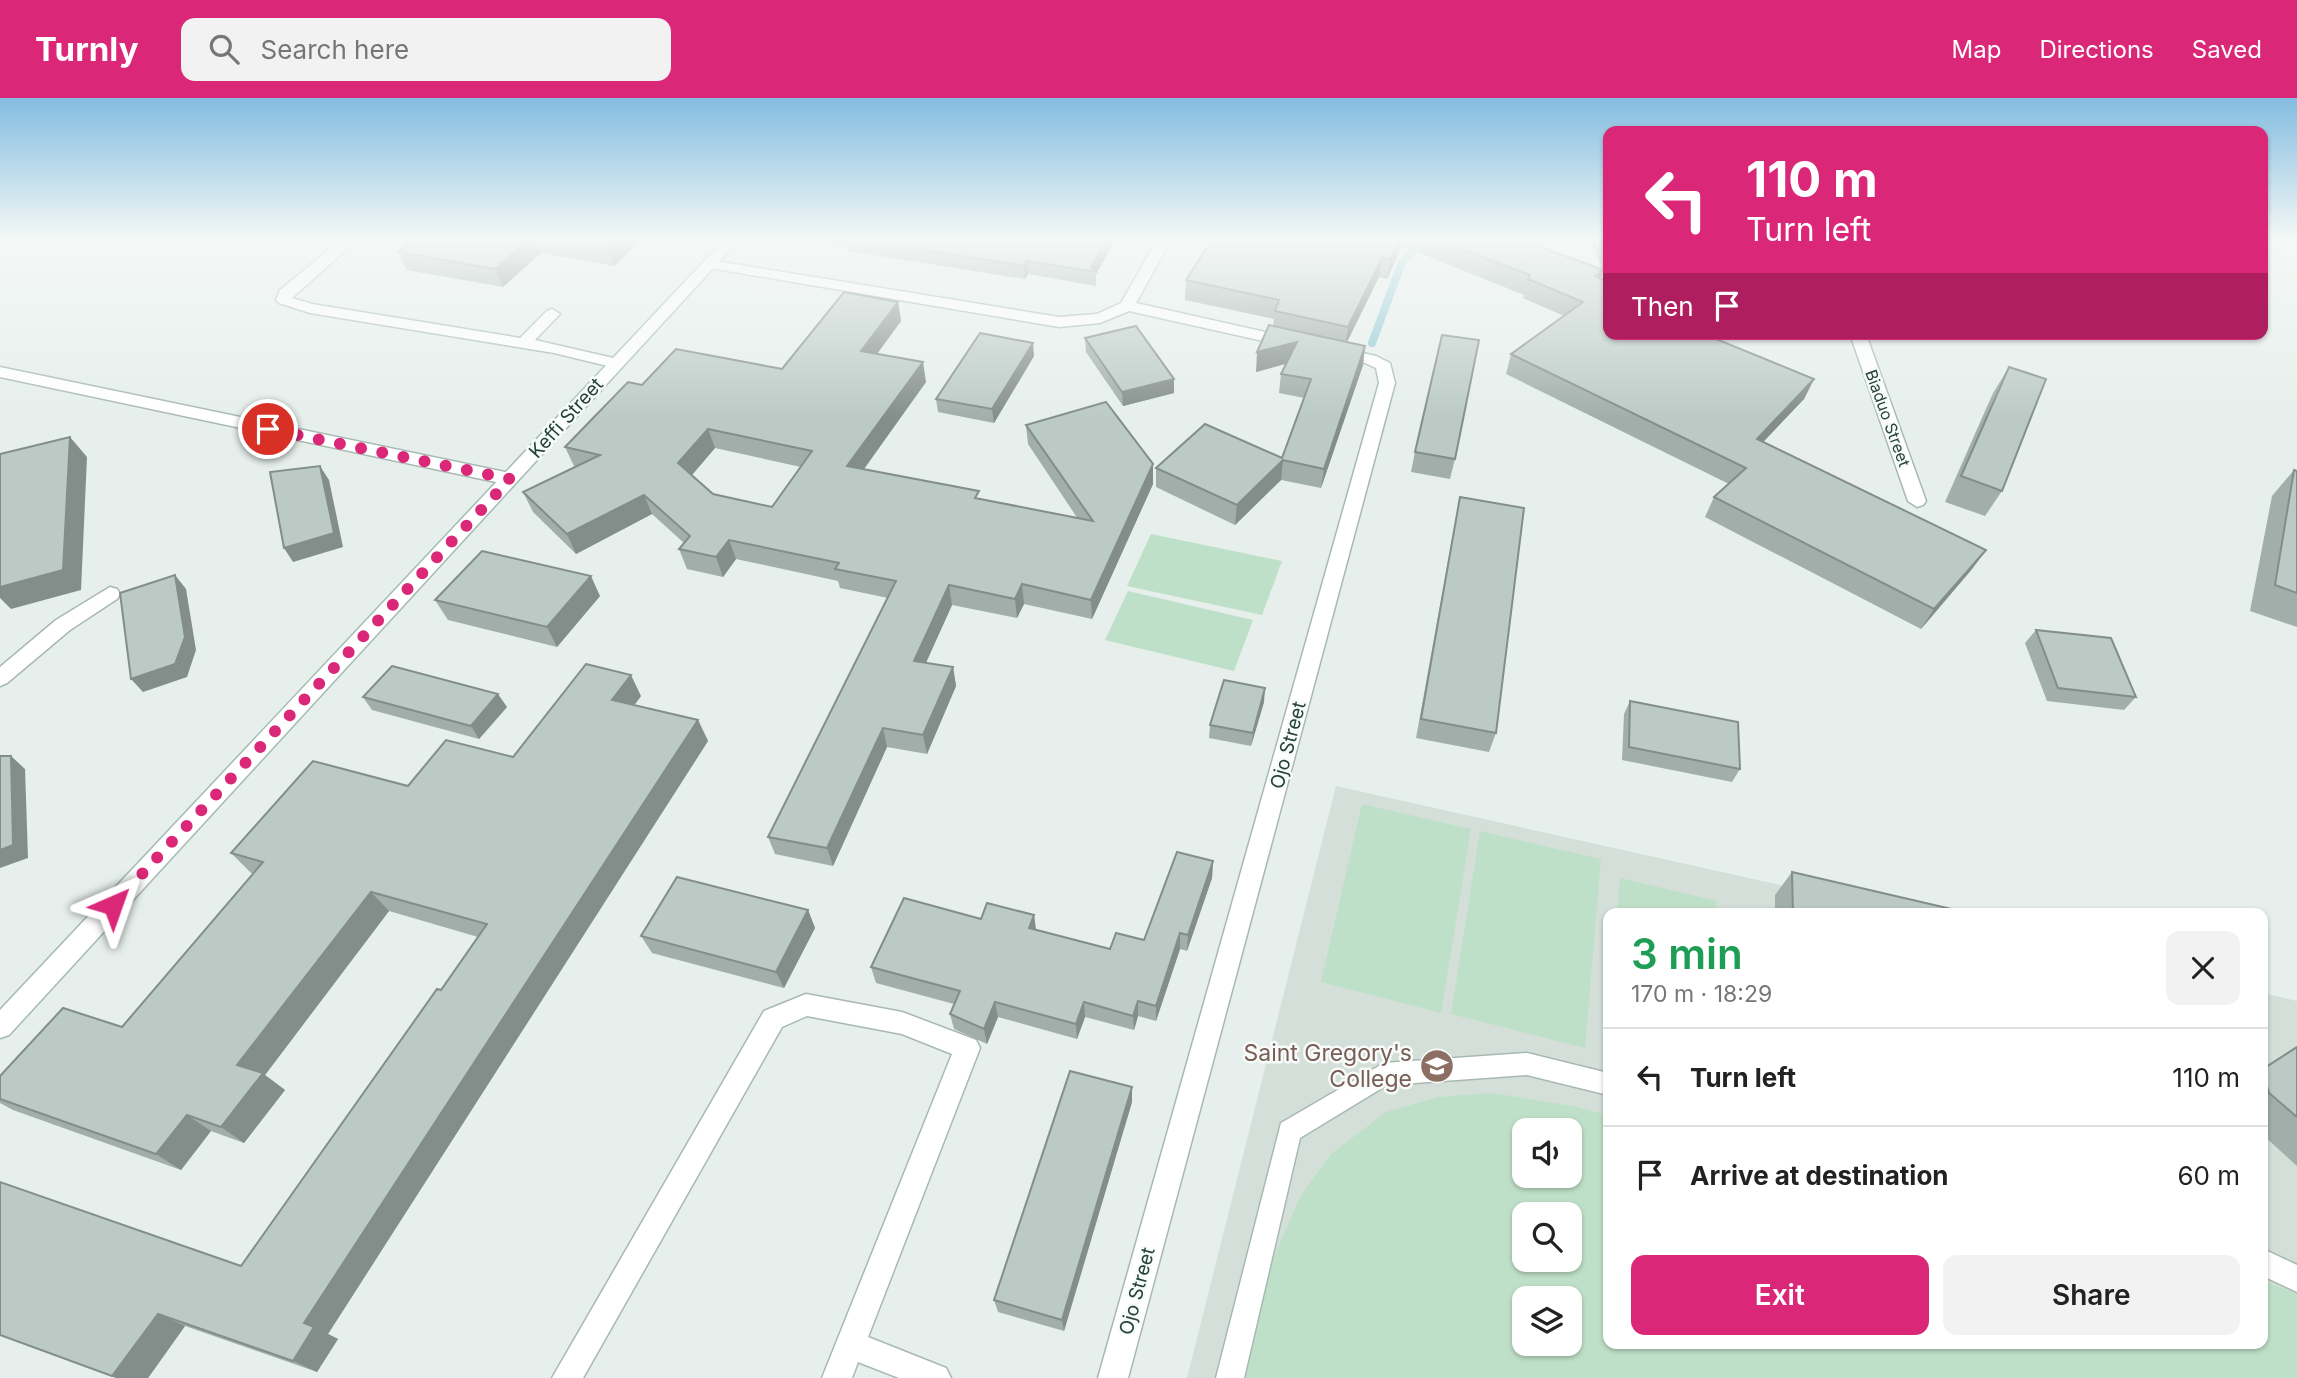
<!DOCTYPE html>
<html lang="en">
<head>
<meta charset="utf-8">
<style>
  :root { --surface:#fff; --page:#f2f2f2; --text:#222; --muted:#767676; --line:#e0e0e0; --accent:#db2777 }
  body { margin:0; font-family:Inter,sans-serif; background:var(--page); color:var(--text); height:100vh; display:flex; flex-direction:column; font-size:26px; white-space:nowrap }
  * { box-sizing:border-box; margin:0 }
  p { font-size:23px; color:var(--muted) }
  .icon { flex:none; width:38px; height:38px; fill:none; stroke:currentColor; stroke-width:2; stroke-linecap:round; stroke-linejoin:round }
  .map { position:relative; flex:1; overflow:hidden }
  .sheet { position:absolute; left:1603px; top:810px; width:665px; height:441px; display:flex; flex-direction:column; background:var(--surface); border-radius:14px; box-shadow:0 2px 5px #0004 }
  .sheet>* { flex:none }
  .top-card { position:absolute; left:1603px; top:28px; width:665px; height:214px; border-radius:14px; box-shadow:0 2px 5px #0004; background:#db2777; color:#fff; overflow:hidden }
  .controls { position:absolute; left:1512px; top:1020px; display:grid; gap:14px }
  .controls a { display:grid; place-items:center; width:70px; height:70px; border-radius:14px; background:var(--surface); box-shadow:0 2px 5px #0004; font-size:35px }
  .pin { position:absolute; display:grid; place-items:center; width:60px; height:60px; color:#fff; margin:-30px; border:4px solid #fff; border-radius:50%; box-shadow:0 2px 7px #0007 }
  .me { position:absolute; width:77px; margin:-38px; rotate:43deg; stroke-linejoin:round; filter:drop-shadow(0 0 5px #0008) }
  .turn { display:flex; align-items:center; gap:24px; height:147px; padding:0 28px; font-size:32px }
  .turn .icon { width:91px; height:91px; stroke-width:2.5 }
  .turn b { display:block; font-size:49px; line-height:60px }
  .then { display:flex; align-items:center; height:66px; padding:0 28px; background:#0003; gap:14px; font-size:26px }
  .round { display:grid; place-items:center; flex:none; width:74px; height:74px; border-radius:14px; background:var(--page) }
  .overview { display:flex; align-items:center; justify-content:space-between; height:119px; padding:0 28px }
  h1 { font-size:42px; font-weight:600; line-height:52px; color:#1e9e55 }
  .primary-button { display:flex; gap:14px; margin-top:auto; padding:14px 28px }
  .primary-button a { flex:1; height:80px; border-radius:14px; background:var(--accent); color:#fff; font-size:28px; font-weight:600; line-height:80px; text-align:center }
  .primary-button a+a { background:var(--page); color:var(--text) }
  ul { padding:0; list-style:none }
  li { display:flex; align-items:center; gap:21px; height:98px; padding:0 28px; border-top:2px solid var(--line) }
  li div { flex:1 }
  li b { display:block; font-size:26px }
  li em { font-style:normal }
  header { display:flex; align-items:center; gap:42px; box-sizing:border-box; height:98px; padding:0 35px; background:var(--accent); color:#fff }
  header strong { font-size:33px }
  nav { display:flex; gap:38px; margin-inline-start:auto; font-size:24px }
  .search { width:490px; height:63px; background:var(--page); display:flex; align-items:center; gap:18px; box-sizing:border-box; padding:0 24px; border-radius:14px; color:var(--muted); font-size:26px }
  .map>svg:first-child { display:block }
  .built { fill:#d4dfda; fill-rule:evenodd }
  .green { fill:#bfe0c8; fill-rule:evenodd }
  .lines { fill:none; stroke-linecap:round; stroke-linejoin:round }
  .stream { stroke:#8ec9d4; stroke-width:8 }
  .lane-casing { stroke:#a8b8b2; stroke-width:3 }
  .street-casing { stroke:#a8b8b2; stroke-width:3 }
  .secondary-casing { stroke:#a4bbb3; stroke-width:3 }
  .lane { fill:#fff; fill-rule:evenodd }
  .street { fill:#fff; fill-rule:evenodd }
  .secondary { fill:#fff; fill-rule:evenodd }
  .wall { fill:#a1aea9; fill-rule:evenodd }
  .shaded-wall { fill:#838d89 }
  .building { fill:#bbcac4; stroke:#838d89; stroke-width:2; fill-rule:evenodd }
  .route { stroke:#db2777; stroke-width:12; stroke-dasharray:0 21.6 }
  .labels { text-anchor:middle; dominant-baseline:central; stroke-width:5; stroke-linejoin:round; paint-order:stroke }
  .far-street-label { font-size:16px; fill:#24423a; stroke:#f7fbf9 }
  .street-label { font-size:19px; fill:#24423a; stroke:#f7fbf9 }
  .near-education-label { font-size:23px; fill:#785e54; stroke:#f7fbf9; text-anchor:end }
</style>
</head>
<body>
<header>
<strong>Turnly</strong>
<div class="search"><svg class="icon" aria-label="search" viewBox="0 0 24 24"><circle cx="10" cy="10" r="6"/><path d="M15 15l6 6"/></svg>Search here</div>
<nav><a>Map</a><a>Directions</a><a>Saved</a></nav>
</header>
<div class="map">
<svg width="2297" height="1280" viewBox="0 0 2297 1280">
  <rect width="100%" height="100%" fill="#e6efeb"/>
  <path class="built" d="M1336 688 1906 815 1608 816V1246H2263V895L2297 903V1280H1187ZM1524 1032H1570V1078H1524ZM1524 1116H1570V1162H1524ZM1524 1200H1570V1246H1524Z"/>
  <g class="green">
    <path d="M1151 436 1282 463 1262 517 1127 488Z"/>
    <path d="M1128 493 1253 522 1234 573 1105 542Z"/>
    <path d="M1362 706 1471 731 1441 915 1321 884Z"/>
    <path d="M1480 733 1601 761 1585 950 1451 916Z"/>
    <path d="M1620 780 1717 803 1716 815H1617Z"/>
    <path d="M1492 995 1573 1008 1608 1017V1246H2263V1183L2297 1196V1280H1243L1267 1174 1300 1099 1331 1056 1386 1014 1438 999ZM1524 1032H1570V1078H1524ZM1524 1116H1570V1162H1524ZM1524 1200H1570V1246H1524Z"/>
  </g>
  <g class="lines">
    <path class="stream" d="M1372 245 1402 164 1424 142"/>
    <g class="lane-casing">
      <g id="lane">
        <path d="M1527 955 1608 975V997L1527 977 1387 987 1300 1040 1244 1280H1216L1281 1025 1384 965Z"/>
        <path d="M2263 1151 2297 1167V1194L2263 1178Z"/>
      </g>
    </g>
    <g class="street-casing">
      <g id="street">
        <path d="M341 142H357L292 200 312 206 520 240 547 213 552 211 560 216 535 242 622 262 624 265 616 270 554 255 310 215 279 205 276 202 280 192Z"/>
        <path d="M1157 142H1171L1136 205 1296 241 1298 244 1296 247 1290 249 1129 213 1100 225 1059 229 710 170 703 166 710 162 1059 219 1097 216 1121 205Z"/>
        <path d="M1850 236H1866L1926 403 1923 407 1917 409 1908 403Z"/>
        <path d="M1335 249 1376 258 1390 265 1395 285 1128 1280H1098L1379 285 1376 270 1365 265 1329 257 1327 254Z"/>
        <path d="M0 269 510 375 519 381 510 387 0 279Z"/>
        <path d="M110 489 117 491 120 496 117 501 70 532 7 585 0 588V569L56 522Z"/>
        <path d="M806 896 902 914 976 942 980 950 868 1239 946 1270 951 1280H899L858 1264 852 1280H822L952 956 902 936 807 918 782 929 583 1280H552L764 913Z"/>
      </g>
    </g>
    <g class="secondary-casing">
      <path id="secondary" d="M724 142H739L9 937 0 940V912Z"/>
    </g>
    <use href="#lane" class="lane"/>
    <use href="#street" class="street"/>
    <use href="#secondary" class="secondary"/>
  </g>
  <g class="wall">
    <path d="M413 142H641L614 168 541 155 503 189 407 172 398 154Z"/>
    <path d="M808 142H1115L1096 176V188L1028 176 1025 181 848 153 847 149Z"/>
    <path d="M1212 142H1522L1600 180 1608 236 1814 281 1804 301 1763 344 1986 452 1972 471 1921 531 1705 419 1714 399 1729 386 1506 276 1511 256 1564 218 1523 200 1524 197 1402 148 1387 181 1379 179 1347 244 1365 248 1363 267 1321 390 1281 382 1235 427 1156 389V370L1282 360 1304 300 1279 295 1281 276 1286 266 1256 274 1273 228 1274 221 1185 202 1186 182Z"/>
    <path d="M1590 142H1608V183Z"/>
    <path d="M898 204 901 223 877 256 926 284 863 371 980 401 1078 421 1028 346 1026 327 1153 386 1092 521 1024 506 1017 520 952 507 926 565 953 569 956 588 927 656 887 649 833 768 775 756 768 739 888 500 840 490 838 483 736 461 723 479 687 471 679 451 684 445 652 416 576 456 533 414 523 394 576 369 574 368 565 349 642 287 782 271ZM715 350 801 369 772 409 713 396 692 377Z"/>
    <path d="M1085 240 1174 295 1123 308 1086 254Z"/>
    <path d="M1034 258 994 325 938 314 936 301Z"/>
    <path d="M2009 269 2002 393 1985 418 1945 404 1993 295Z"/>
    <path d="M1415 354 1455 361 1450 381 1411 374Z"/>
    <path d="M2294 372 2297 373V529L2250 513 2272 398Z"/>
    <path d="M1460 399 1496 635 1489 654 1416 640 1456 419Z"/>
    <path d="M600 498 557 549 448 522 435 502Z"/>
    <path d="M2036 532 2136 599 2124 612 2047 603 2025 545Z"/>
    <path d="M641 598 634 607 698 622 708 643 328 1236 338 1241 317 1274 185 1228 148 1280H116L0 1237 241 1168 441 892 478 839 389 813 265 977 285 992 244 1045 211 1033 181 1072 13 1012 0 1005V978L122 929 254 775H251L231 755 408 688 513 659Z"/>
    <path d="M363 599 507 609 479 641 372 612Z"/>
    <path d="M1630 603 1740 671 1732 684 1622 662 1624 616Z"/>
    <path d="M1264 604 1251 648 1209 640 1210 627Z"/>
    <path d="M1213 763 1212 780 1187 853 1180 851 1156 923 1138 918 1134 932 1085 919 1077 941 998 919 987 946 954 931 950 916 954 906 876 885 871 869 981 821 1034 817 1036 832 1110 851 1144 842Z"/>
    <path d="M1792 774 1973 816H1775V797Z"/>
    <path d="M808 812 815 830 784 890 652 855 641 838Z"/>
    <path d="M2297 948V1068L2263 1037V970Z"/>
    <path d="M1132 1004 1064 1233 998 1214 994 1202Z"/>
  </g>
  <g class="shaded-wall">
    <path d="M528 142H536L541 155 503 189 495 171Z"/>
    <path d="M616 142H641L614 168 607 150Z"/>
    <path d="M1107 142H1115L1096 176 1091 169Z"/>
    <path d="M1399 142H1403L1402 148 1387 181 1391 161Z"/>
    <path d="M1382 160 1379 179 1345 248 1348 229Z"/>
    <path d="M1027 163 1028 176 1025 181 1024 168Z"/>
    <path d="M1603 172 1597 192 1595 178Z"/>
    <path d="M898 204 901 223 865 272 861 253Z"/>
    <path d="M1297 244 1295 263 1256 274 1257 254Z"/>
    <path d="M1033 245 1034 258 994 325 992 311Z"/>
    <path d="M1365 248 1363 267 1321 390 1324 371Z"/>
    <path d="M923 264 926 284 852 388 847 368Z"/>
    <path d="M1174 281V295L1123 308 1122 294Z"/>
    <path d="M1814 281 1804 301 1747 361 1757 341Z"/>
    <path d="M708 331 715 350 685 385 678 365Z"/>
    <path d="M70 339 87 359 81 492 11 511 0 500V489Z"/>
    <path d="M1283 362 1281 382 1235 427 1237 407Z"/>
    <path d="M1153 366V386L1092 521 1091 502Z"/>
    <path d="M320 368 329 382 343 449 293 464 284 450Z"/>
    <path d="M644 397 652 416 576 456 567 436Z"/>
    <path d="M729 442 736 461 723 479 716 459Z"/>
    <path d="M1986 452 1972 471 1921 531 1934 511Z"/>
    <path d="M175 477 186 491 196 552 187 579 143 594 131 581Z"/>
    <path d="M591 478 600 498 557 549 547 529Z"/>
    <path d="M1022 486 1024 506 1017 520 1015 501Z"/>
    <path d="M949 487 952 507 918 582 914 563Z"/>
    <path d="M953 569 956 588 927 656 923 637Z"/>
    <path d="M631 577 641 598 623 623 612 602Z"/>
    <path d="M1265 590 1264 604 1251 648 1253 635Z"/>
    <path d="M498 596 507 609 479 641 471 628Z"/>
    <path d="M698 622 708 643 328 1236 338 1241 317 1274 293 1263 304 1225Z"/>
    <path d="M883 630 887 649 833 768 827 750Z"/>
    <path d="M11 658 25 671 28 760 0 770V752Z"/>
    <path d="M1213 763 1212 780 1187 853 1188 837Z"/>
    <path d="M371 794 389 813 265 977 285 992 244 1045 221 1029 237 967Z"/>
    <path d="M808 812 815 830 784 890 776 874Z"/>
    <path d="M1034 817 1036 833 1029 830Z"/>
    <path d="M1180 835V851L1156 923V908Z"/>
    <path d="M1138 903V918L1134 932 1133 918Z"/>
    <path d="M995 904 998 919 987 946 984 931Z"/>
    <path d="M1084 904 1085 919 1077 941 1076 926Z"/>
    <path d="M1132 989V1004L1064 1233 1062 1222Z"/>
    <path d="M187 1017 211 1033 181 1072 156 1056Z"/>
    <path d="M158 1216 185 1228 148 1280H116L112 1278Z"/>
  </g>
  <g class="building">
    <path d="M413 142H528L495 171 398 154Z"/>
    <path d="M560 142H616L607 150Z"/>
    <path d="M862 142H1107L1091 169 1096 174 1027 163 1024 168Z"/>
    <path d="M1212 142H1399L1391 161 1382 160 1348 229 1275 213 1279 202 1186 182Z"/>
    <path d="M1438 142H1522L1603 172 1595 178 1608 184V236H1704L1814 281 1757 341 1986 452 1934 511 1714 399 1746 370 1511 256 1583 204 1528 181 1530 177Z"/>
    <path d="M1600 142H1608V161Z"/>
    <path d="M844 194 898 204 861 253 923 264 847 368 979 393 975 400 1093 423 1026 327 1106 304 1153 366 1091 502 1022 486 1015 501 949 487 914 563 953 569 923 637 883 630 827 750 768 739 896 483 835 471 839 465 729 442 716 459 679 451 690 438 644 397 567 436 523 394 600 357 565 349 628 284 642 287 676 251 782 271ZM708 331 812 353 772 409 713 396 678 365Z"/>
    <path d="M1269 227 1365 248 1324 371 1283 362 1237 407 1156 370 1205 326 1282 360 1311 281 1281 276 1297 244 1257 254Z"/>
    <path d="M1136 228 1174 281 1122 294 1085 240Z"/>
    <path d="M980 235 1033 245 992 311 936 301Z"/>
    <path d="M1442 237 1479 242 1455 361 1415 354Z"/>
    <path d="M2009 269 2046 281 2002 393 1961 378Z"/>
    <path d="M70 339 63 472 0 489V356Z"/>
    <path d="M320 368 334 435 284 450 270 374Z"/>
    <path d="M2294 372 2297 373V495L2275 487Z"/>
    <path d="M1460 399 1524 410 1496 635 1421 621Z"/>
    <path d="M482 453 591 478 547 529 435 502Z"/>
    <path d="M175 477 185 539 175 566 131 581 120 495Z"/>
    <path d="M2036 532 2111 540 2136 599 2058 590Z"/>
    <path d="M586 566 631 577 612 602 698 622 304 1225 314 1229 293 1263 158 1216 112 1278 0 1237V1084L241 1168 437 891 441 892 487 826 371 794 237 967 263 975 221 1029 187 1017 156 1056 0 1001V978L63 910 122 929 263 764 231 755 313 663 408 688 446 642 513 659Z"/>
    <path d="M392 568 498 596 471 628 363 599Z"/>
    <path d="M1224 582 1265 590 1253 635 1210 627Z"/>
    <path d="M1630 603 1738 624 1740 671 1629 649Z"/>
    <path d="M0 658H11L13 747 0 752Z"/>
    <path d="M1177 754 1213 763 1188 837 1180 835 1156 908 1138 903 1133 918 1084 904 1076 926 995 904 984 931 950 916 960 893 871 869 904 800 981 821 987 805 1034 817 1029 830 1110 851 1116 835 1144 842Z"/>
    <path d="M1792 774 1973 816H1793Z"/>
    <path d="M677 779 808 812 776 874 641 838Z"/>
    <path d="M2297 949V1019L2269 995 2263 974V971Z"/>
    <path d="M1070 973 1132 989 1062 1222 994 1202Z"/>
  </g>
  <linearGradient id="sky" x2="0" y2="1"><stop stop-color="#84bce0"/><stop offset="0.44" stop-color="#f4f8f6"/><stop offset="1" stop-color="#f4f8f6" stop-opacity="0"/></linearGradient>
  <rect width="2297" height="321" fill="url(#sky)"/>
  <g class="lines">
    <path class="route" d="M113 807 510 381 268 331"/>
  </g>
  <defs>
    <g id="university-disc" transform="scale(1.75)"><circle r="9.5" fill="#8d6e63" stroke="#f7fbf9"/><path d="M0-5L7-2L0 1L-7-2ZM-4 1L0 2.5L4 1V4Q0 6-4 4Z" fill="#fff"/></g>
  </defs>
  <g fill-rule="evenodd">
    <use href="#university-disc" x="1437" y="968"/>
  </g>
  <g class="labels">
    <g class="far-street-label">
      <text transform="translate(1888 320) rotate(70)">Biaduo Street</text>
    </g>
    <g class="street-label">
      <text transform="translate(566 320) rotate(-48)">Keffi Street</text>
      <text transform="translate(1288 647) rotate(-75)">Ojo Street</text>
      <text transform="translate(1137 1193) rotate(-75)">Ojo Street</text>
    </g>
    <g class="near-education-label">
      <text x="1412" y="955">Saint Gregory's<tspan x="1412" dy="26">College</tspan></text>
    </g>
  </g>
</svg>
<div class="controls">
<a><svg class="icon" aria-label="sound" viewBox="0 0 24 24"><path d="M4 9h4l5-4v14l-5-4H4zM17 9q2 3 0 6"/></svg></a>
<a><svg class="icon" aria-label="search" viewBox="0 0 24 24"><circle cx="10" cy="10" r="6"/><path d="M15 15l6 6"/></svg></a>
<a><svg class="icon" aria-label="layers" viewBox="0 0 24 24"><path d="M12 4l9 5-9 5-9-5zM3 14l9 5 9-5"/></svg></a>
</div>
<div class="pin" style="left:268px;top:331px;background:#d93025"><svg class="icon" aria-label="arrive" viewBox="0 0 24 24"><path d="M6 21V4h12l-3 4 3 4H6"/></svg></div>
<svg class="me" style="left:113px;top:807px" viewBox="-20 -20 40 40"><path d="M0-17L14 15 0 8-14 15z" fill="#db2777" stroke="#fff" stroke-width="4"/></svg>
<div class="top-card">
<div class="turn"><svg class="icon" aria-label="left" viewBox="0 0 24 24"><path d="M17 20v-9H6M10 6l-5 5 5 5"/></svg><div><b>110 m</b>Turn left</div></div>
<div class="then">Then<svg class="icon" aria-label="arrive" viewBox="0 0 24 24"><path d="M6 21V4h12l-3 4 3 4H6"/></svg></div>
</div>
<section class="sheet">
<div class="overview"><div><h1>3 min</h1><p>170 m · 18:29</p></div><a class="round"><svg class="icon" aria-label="close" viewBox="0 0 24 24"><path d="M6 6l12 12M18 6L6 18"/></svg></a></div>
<ul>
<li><svg class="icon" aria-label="left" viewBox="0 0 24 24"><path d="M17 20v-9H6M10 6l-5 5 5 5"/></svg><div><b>Turn left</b></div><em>110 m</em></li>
<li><svg class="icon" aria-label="arrive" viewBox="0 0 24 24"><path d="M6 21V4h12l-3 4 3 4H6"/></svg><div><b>Arrive at destination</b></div><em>60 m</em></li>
</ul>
<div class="primary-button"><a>Exit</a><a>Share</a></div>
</section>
</div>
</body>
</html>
